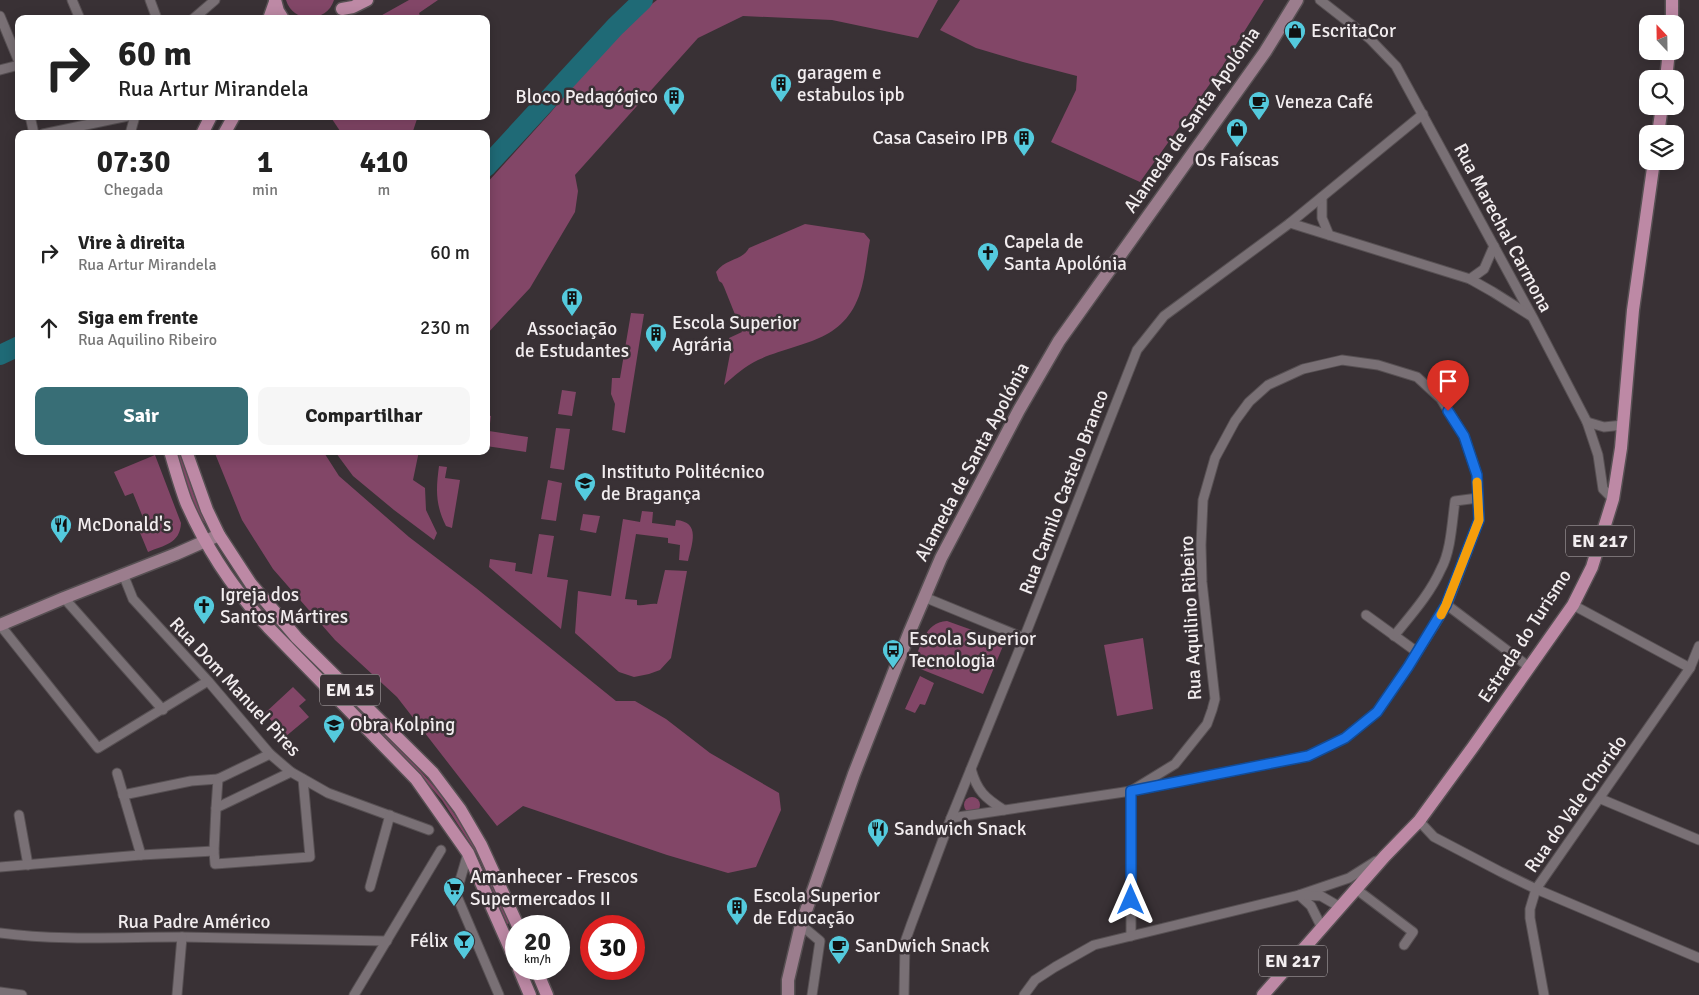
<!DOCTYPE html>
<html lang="pt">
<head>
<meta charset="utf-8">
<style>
  :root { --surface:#fff; --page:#f6f6f6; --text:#222; --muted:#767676; --accent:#386e76 }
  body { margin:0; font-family:Signika,sans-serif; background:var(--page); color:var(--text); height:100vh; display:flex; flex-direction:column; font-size:19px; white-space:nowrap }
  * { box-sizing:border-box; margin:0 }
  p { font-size:16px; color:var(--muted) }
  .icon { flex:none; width:28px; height:28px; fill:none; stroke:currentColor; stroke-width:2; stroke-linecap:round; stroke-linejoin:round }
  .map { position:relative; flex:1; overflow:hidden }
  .drawer { position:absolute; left:15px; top:130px; width:475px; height:325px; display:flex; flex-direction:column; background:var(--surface); border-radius:10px; box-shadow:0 2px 12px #0003 }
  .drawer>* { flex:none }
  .guide { position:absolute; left:15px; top:15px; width:475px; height:105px; border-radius:10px; box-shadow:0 2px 12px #0003; background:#fff; color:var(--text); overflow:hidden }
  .needle { width:32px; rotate:338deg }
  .fabs { position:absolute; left:1639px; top:15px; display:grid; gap:10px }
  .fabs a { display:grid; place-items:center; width:45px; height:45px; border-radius:10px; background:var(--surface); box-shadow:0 2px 12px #0003; font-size:25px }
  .speed { position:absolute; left:505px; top:915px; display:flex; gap:10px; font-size:25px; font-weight:700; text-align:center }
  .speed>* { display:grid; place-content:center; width:65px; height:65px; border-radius:50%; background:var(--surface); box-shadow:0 2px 12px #0003; line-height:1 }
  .speed small { font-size:12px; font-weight:400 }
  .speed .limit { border:8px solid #d22; background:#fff; color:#111 }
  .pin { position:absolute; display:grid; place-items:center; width:42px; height:42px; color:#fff; margin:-51px -21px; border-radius:50% 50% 50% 0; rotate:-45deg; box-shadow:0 0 5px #0007 }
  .pin .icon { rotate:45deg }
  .me { position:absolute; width:55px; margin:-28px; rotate:0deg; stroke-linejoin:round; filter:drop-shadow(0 0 4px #0008) }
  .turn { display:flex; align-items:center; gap:18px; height:105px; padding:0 20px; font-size:22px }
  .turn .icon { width:65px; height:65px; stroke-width:2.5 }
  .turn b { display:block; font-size:35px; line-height:42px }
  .eta { display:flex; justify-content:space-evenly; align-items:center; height:85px; text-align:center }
  .eta b { font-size:30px; font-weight:700; line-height:35px }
  .cta { display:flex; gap:10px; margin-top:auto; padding:10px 20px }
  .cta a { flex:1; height:58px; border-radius:10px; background:var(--accent); color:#fff; font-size:20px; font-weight:700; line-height:58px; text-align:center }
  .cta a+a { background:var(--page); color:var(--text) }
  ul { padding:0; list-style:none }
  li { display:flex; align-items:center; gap:15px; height:75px; padding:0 20px }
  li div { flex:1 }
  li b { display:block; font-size:19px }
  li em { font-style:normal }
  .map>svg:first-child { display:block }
  .green { fill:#824667 }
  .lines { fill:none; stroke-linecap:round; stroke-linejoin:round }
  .river { stroke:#1f6a76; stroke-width:20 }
  .street-casing { stroke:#575053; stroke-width:11 }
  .secondary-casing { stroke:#575053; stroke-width:15 }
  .primary-casing { stroke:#575053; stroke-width:15 }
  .street { stroke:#797075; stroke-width:9 }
  .secondary { stroke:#9b7d8d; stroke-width:12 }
  .primary { stroke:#bd89a5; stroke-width:12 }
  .route-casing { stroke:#114b97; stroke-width:12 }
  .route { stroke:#1a73e8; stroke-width:9 }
  .slow { stroke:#f59e0b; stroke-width:9 }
  .labels { text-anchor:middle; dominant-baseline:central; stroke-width:5; stroke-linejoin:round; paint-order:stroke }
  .shield { fill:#393135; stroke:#bab5b7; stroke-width:1 }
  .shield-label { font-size:18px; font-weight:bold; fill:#f2edef }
  .poi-label { font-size:19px; fill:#f2edef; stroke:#393135; text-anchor:start }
  .street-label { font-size:19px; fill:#f2edef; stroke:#393135 }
</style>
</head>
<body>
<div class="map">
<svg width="1699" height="995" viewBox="0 0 1699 995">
  <rect width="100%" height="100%" fill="#393135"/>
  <g class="green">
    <path d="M286 0H334C327 23 293 24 286 0Z"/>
    <path d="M409 0H438L419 13 421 19H375Z"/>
    <path d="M657 0H938L918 38 832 20 743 16 698 38 575 175 578 191 575 212 530 288 486 335V184L551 112 619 29Z"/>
    <path d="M960 0H1264L1222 67 1140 182 1051 142 1076 90 1077 76 1023 62 976 48 940 30Z"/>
    <path d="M330 116H418L412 134H342Z"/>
    <path d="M805 224 864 233 870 240C867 255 866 271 862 286 847 344 802 340 758 360 745 366 734 376 724 385L730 354 729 338 742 332 724 287 722 283 719 281 716 272C726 258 742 261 749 248Z"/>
    <path d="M631 313 644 314 625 433 612 430 615 404 611 394 612 378H620Z"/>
    <path d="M562 390 576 392 572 416 558 414Z"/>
    <path d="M486 415 491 416 489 431 528 437 526 452 486 446Z"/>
    <path d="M556 428 570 429 564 470 550 468Z"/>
    <path d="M177 451H180L194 495 207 525C195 516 182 468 177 451Z"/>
    <path d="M214 451H323L339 476 409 537 476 588 616 701H635L666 719 710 753 779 793 781 810 756 867 728 873 667 855 523 806 497 826 397 697 335 640 273 569 242 520Z"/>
    <path d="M358 451H419L413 480 425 488 426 510 437 533 434 540 394 510 353 476 336 453 350 454Z"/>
    <path d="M155 455 181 523C180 544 164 545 148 552L136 523 144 520 133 493 125 496 114 472Z"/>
    <path d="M439 466 447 467 445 478 460 480 452 528 446 526C435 504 436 489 439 466Z"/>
    <path d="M548 480 562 483 556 521 541 519Z"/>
    <path d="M642 511 653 512 652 523 675 526 676 520C701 522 692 544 688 561L679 560 680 545 668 543V538L636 534 625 599 637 600V605C644 606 650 603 657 604L665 570 687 571 671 658 660 670 649 674 634 677 619 672 575 633 578 591 611 596 623 519 640 522Z"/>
    <path d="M583 514 600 516 596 533 580 530Z"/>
    <path d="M539 534 554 536 547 577 568 580 561 629 489 567 490 559 516 563 515 571 532 574Z"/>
    <path d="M249 592 267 615 415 765 440 793 470 837 491 879 510 923 507 924 477 854 442 800 409 762 271 623 247 594Z"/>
    <path d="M947 621 1000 640 1003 646 983 694 913 666C920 648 924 622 947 621Z"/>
    <path d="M1143 638 1153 709 1117 716 1104 645Z"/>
    <path d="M920 676 934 683 925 705 920 704 915 713 905 709Z"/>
    <path d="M293 687 306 700 299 706 309 717 285 737 265 713Z"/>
    <circle cx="972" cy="805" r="8"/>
  </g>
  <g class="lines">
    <g class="river">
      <path d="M486 167 615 27 643 0"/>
      <path d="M0 355 19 346"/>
    </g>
    <g class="street-casing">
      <g id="street">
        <path d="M72 0 80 19"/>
        <path d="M150 0 157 19"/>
        <path d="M1320 0 1370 39 1396 66 1533 318 1587 422 1598 455 1603 489 1613 499"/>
        <path d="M0 16 19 62"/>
        <path d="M193 19 215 0"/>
        <path d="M0 70 19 65"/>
        <path d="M30 116 34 134"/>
        <path d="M43 134 128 116"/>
        <path d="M130 134 135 116"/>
        <path d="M1322 197V218L1329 235"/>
        <path d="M1290 223 1470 279 1493 292 1531 316"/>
        <path d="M1470 279 1484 269 1494 246"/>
        <path d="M1587 422 1604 427 1623 425"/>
        <path d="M123 574 133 599 208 681 270 754 291 772 328 793 429 830"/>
        <path d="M924 597 1024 638"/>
        <path d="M64 598 163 710"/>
        <path d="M1447 605 1529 667"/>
        <path d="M1573 605 1690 668"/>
        <path d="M1366 615 1417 652"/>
        <path d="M0 625 98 748 208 681"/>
        <path d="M1394 636C1411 615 1430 594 1441 569 1451 551 1452 522 1455 501L1478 498"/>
        <path d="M971 769C977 791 985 798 1004 810"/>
        <path d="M291 772 216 808 214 851 215 864 310 857 303 779"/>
        <path d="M117 773 141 855"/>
        <path d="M123 795 191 781 218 779"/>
        <path d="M1601 799 1699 840"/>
        <path d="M216 808 218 779 270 754"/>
        <path d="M19 815 28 865"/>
        <path d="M951 818 1131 791 1308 756 1345 738 1377 712 1408 667 1447 605 1479 520 1477 475 1464 436 1441 399 1417 377 1378 365 1342 360 1303 369 1268 385 1249 402 1235 421 1215 458 1203 500 1201 545 1202 582 1215 699 1212 710 1207 724 1175 764 1131 791V936"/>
        <path d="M1419 821 1434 837 1501 872 1536 889 1699 958"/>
        <path d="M468 853 456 894 499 995"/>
        <path d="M0 867 141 855 214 851"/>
        <path d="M370 887 390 815"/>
        <path d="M1356 889 1413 932 1404 945"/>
        <path d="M801 925 820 941 812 995"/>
        <path d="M1322 928 1311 906 1299 895 1349 878 1376 861"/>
        <path d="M0 933C60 941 122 937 182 937 251 938 319 940 387 941"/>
        <path d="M0 992 22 995"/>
        <path d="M177 995 182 937"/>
        <path d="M354 995 441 850"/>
        <path d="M904 995 905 942 911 925 951 818 1024 638 1137 350 1164 316 1290 223 1423 114"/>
        <path d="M1024 995 1035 980 1055 967 1094 945 1299 895 1321 896 1340 907"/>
        <path d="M1544 995 1530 918V909L1536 889 1690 668 1699 646"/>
      </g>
    </g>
    <g class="secondary-casing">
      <g id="secondary">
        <path d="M0 625 64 598 176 554 219 535"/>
        <path d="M788 995V980L801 925 854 774 910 631 941 558 1019 410 1059 341 1265 52 1297 0"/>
      </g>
    </g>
    <g class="primary-casing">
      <g id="primary">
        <path d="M275 0 278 11 283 19"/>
        <path d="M342 9 353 7 367 0"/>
        <path d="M269 19 275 2"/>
        <path d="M1672 24V0"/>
        <path d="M1666 79 1669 51"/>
        <path d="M202 134 211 116"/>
        <path d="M224 134 234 116"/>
        <path d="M1658 134 1662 106"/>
        <path d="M170 451C175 468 180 486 186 502 206 548 234 590 268 627L416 779 468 853 516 962"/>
        <path d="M186 451 207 510 219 535 251 584 297 638 433 773 460 809 481 845 518 926"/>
        <path d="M519 969 530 995"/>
        <path d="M536 969 547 995"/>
        <path d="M1263 995 1385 856 1419 821 1473 747 1573 605 1592 567 1613 499 1621 448 1633 310 1654 161"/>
      </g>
    </g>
    <use href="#street" class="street"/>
    <use href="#secondary" class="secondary"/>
    <use href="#primary" class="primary"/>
  </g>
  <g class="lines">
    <g class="route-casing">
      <path id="route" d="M1131 900V791L1308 756 1345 738 1377 712 1408 667 1446 605 1479 520 1477 475 1464 436 1448 411"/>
    </g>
    <use href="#route" class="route"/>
    <path class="slow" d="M1441 615 1446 605 1479 520 1477 482"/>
  </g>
  <defs>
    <g id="shop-pin" transform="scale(1.125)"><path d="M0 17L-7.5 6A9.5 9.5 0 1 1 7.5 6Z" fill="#54cadd" stroke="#393135"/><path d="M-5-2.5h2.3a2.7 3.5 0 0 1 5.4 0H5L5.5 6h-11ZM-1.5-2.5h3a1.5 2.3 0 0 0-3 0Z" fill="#111"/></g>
    <g id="building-pin" transform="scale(1.125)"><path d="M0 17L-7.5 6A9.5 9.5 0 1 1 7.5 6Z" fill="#54cadd" stroke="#393135"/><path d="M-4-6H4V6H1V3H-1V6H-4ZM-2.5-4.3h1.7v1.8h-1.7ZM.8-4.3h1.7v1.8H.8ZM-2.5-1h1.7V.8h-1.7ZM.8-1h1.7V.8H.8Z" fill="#111"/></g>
    <g id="cafe-pin" transform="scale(1.125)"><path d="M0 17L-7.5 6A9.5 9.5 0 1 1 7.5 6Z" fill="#54cadd" stroke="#393135"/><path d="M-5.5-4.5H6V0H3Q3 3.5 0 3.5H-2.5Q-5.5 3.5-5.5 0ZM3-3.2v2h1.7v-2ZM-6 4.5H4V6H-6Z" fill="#111"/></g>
    <g id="church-pin" transform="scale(1.125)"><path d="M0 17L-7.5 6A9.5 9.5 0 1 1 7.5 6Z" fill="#54cadd" stroke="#393135"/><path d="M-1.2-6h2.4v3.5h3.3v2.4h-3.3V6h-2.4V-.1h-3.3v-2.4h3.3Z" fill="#111"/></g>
    <g id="university-pin" transform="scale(1.125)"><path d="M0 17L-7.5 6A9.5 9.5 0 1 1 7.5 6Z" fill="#54cadd" stroke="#393135"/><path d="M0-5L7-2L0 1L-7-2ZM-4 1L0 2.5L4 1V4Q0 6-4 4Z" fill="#111"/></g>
    <g id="restaurant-pin" transform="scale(1.125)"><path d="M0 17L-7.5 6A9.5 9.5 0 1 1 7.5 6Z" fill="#54cadd" stroke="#393135"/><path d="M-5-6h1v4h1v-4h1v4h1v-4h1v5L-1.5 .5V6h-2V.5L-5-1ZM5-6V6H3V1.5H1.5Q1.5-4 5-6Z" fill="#111"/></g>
    <g id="bus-pin" transform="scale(1.125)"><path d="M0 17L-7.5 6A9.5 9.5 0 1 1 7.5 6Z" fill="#54cadd" stroke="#393135"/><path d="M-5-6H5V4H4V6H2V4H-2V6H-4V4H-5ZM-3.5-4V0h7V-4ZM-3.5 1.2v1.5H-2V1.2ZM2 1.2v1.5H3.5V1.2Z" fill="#111"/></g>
    <g id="school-pin" transform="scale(1.125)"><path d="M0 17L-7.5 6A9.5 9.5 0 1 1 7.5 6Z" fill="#54cadd" stroke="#393135"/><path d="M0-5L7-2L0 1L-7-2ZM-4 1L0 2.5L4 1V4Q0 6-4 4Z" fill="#111"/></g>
    <g id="supermarket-pin" transform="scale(1.125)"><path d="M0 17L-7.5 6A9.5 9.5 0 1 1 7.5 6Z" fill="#54cadd" stroke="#393135"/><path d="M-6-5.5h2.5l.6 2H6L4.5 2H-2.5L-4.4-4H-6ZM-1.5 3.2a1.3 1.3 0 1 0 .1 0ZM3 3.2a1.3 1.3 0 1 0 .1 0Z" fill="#111"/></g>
    <g id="bar-pin" transform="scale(1.125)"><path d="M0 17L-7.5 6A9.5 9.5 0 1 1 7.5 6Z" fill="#54cadd" stroke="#393135"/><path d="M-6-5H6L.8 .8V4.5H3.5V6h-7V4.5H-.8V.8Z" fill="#111"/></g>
  </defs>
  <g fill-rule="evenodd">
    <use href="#shop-pin" x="1295" y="31"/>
    <use href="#building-pin" x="781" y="84"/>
    <use href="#building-pin" x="674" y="97"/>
    <use href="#cafe-pin" x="1259" y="102"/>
    <use href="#shop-pin" x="1237" y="129"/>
    <use href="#building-pin" x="1024" y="138"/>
    <use href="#church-pin" x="988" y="253"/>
    <use href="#building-pin" x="572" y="298"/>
    <use href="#building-pin" x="656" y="334"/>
    <use href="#university-pin" x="585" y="483"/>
    <use href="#restaurant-pin" x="61" y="525"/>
    <use href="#church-pin" x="204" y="606"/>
    <use href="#bus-pin" x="893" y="650"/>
    <use href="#school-pin" x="334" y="725"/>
    <use href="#restaurant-pin" x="878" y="829"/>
    <use href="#supermarket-pin" x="454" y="888"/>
    <use href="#building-pin" x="737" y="907"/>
    <use href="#bar-pin" x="464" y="941"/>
    <use href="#cafe-pin" x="839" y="946"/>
  </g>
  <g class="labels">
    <g class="shield">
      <rect x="1566" y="525.5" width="68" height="31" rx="4"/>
      <rect x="320" y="674.5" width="60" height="31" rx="4"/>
      <rect x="1259" y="945.5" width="68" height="31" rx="4"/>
    </g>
    <g class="shield-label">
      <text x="1600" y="541">EN 217</text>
      <text x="350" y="690">EM 15</text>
      <text x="1293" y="961">EN 217</text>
    </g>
    <g class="poi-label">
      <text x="1311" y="31">EscritaCor</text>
      <text x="797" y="73">garagem e<tspan x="797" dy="22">estabulos ipb</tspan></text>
      <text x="658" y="97" text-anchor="end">Bloco Pedagógico</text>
      <text x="1275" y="102">Veneza Café</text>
      <text x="1008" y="138" text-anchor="end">Casa Caseiro IPB</text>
      <text x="1237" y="160" text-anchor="middle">Os Faíscas</text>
      <text x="1004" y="242">Capela de<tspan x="1004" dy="22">Santa Apolónia</tspan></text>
      <text x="672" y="323">Escola Superior<tspan x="672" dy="22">Agrária</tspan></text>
      <text x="572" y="329" text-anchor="middle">Associação<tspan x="572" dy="22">de Estudantes</tspan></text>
      <text x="601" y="472">Instituto Politécnico<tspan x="601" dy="22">de Bragança</tspan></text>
      <text x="77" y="525">McDonald's</text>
      <text x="220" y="595">Igreja dos<tspan x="220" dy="22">Santos Mártires</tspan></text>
      <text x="909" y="639">Escola Superior<tspan x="909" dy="22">Tecnologia</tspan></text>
      <text x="350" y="725">Obra Kolping</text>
      <text x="894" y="829">Sandwich Snack</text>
      <text x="470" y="877">Amanhecer - Frescos<tspan x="470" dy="22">Supermercados II</tspan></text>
      <text x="753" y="896">Escola Superior<tspan x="753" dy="22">de Educação</tspan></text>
      <text x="448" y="941" text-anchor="end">Félix</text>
      <text x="855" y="946">SanDwich Snack</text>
    </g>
    <g class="street-label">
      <text transform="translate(1192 120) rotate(-55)">Alameda de Santa Apolónia</text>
      <text transform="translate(1503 228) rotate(62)">Rua Marechal Carmona</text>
      <text transform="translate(972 462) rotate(-62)">Alameda de Santa Apolónia</text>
      <text transform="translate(1064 492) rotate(-69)">Rua Camilo Castelo Branco</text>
      <text transform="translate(1191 618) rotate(-93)">Rua Aquilino Ribeiro</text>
      <text transform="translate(1525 636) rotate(-57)">Estrada do Turismo</text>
      <text transform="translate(235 687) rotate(47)">Rua Dom Manuel Pires</text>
      <text transform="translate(1576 804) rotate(-55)">Rua do Vale Chorido</text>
      <text x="194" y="922">Rua Padre Américo</text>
    </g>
  </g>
</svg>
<div class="fabs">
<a><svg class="needle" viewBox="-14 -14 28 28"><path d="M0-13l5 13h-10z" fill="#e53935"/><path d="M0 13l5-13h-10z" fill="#767676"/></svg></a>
<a><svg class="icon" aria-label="search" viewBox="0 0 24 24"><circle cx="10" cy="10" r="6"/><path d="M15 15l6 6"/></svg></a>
<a><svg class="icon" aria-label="layers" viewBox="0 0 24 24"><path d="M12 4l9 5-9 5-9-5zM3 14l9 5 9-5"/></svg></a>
</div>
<div class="speed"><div>20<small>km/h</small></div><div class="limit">30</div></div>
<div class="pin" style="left:1448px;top:411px;background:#d93025"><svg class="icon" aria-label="arrive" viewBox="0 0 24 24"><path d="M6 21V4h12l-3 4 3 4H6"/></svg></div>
<svg class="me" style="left:1131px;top:900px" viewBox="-20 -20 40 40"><path d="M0-17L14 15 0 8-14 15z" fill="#1a73e8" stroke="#fff" stroke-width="4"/></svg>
<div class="guide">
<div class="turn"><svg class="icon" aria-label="right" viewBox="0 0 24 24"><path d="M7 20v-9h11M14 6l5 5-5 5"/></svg><div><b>60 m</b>Rua Artur Mirandela</div></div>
</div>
<section class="drawer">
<div class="eta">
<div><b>07:30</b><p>Chegada</p></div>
<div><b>1</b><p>min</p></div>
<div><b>410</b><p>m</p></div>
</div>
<ul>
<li><svg class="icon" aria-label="right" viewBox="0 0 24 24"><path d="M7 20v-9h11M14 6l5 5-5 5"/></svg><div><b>Vire à direita</b><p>Rua Artur Mirandela</p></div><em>60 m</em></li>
<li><svg class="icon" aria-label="ahead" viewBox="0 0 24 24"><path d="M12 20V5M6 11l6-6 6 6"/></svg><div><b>Siga em frente</b><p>Rua Aquilino Ribeiro</p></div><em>230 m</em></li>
</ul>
<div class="cta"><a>Sair</a><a>Compartilhar</a></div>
</section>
</div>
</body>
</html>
